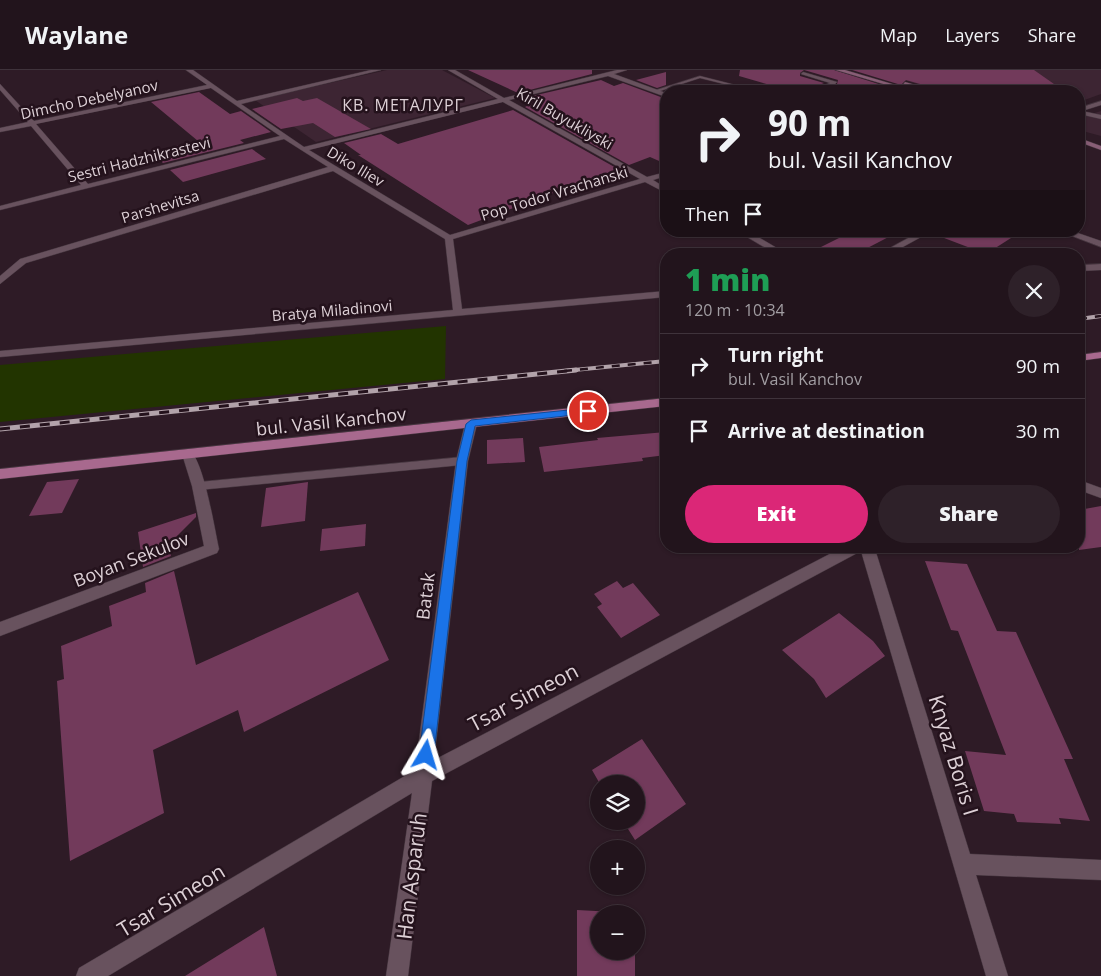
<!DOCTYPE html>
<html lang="en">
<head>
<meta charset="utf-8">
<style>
  :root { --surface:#22141c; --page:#2e2129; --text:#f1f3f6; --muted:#a29ea3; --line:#3f333b; --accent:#db2777 }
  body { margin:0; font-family:"Open Sans",sans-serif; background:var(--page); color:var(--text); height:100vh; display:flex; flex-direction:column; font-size:19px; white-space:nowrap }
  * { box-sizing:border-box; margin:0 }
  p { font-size:16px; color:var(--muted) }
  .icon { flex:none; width:28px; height:28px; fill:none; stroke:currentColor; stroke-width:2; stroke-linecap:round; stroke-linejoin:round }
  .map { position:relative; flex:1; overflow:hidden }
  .sheet { position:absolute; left:660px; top:178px; width:425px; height:305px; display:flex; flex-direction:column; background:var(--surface); border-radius:20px; box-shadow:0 1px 4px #0004,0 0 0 1px var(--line) }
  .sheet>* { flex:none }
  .top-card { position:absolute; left:660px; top:15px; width:425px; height:152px; border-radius:20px; box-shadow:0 1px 4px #0004,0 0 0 1px var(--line); background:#22141c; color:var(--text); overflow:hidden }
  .controls { position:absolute; left:590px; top:705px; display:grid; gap:10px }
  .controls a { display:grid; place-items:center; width:55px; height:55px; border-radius:50%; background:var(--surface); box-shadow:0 1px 4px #0004,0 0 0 1px var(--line); font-size:25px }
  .pin { position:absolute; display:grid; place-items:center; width:42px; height:42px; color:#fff; margin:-21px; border:2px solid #fff; border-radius:50%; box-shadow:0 1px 5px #0007 }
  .me { position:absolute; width:55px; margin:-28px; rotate:7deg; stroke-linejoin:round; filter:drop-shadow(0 0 4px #0008) }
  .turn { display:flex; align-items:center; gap:18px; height:105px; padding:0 25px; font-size:22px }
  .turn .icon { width:65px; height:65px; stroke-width:2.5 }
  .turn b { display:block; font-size:35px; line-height:42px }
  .then { display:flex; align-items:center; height:48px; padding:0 25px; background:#0003; gap:10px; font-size:19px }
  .round { display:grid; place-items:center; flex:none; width:52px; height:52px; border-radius:26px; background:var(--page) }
  .summary { display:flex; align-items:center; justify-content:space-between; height:85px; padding:0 25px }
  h1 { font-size:30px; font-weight:800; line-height:38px; color:#1e9e55 }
  .primary-button { display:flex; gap:10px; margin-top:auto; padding:10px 25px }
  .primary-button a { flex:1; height:58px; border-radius:30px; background:var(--accent); color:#fff; font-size:20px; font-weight:800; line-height:58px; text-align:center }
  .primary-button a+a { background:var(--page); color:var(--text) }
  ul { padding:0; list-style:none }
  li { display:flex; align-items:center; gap:15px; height:65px; padding:0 25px; border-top:1px solid var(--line) }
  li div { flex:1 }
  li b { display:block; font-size:19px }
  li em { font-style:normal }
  header { display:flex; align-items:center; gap:30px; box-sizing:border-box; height:70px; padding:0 25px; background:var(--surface); border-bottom:1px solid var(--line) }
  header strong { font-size:24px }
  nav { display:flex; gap:28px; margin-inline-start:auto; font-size:18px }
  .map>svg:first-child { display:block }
  .built { fill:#3d2533 }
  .green { fill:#223400 }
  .building { fill:#723a5b }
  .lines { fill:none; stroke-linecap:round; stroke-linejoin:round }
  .service-casing { stroke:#45363f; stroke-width:1 }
  .minor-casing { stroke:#45363f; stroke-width:1 }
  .secondary-casing { stroke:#45363f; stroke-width:1 }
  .primary-casing { stroke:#45363f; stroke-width:1 }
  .service { fill:#68525e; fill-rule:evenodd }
  .minor { fill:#68525e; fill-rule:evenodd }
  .secondary { fill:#885e76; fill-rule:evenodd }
  .primary { fill:#a8698e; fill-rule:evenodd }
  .rail-far1-casing { stroke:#b2a3aa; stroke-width:4 }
  .rail-casing { stroke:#b2a3aa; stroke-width:5 }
  .rail-far1 { stroke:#24121c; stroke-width:2.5; stroke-dasharray:8; stroke-linecap:butt }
  .rail { stroke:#24121c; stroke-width:3; stroke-dasharray:10; stroke-linecap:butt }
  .route { fill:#1a73e8; stroke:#114b97 }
  .labels { text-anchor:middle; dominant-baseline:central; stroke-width:5; stroke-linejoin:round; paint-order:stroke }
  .far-street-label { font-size:15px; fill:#ddd0d6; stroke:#24121c }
  .far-neighbourhood-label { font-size:16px; letter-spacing:1px; fill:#ddd0d6; stroke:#24121c }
  .street-label { font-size:18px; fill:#ddd0d6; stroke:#24121c }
  .near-street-label { font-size:21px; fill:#ddd0d6; stroke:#24121c }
</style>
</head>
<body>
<header>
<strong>Waylane</strong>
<nav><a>Map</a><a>Layers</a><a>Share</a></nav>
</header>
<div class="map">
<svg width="1101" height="906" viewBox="0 0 1101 906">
  <rect width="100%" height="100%" fill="#2e1b26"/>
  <g class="built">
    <path d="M387 0H442L495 28 316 72 255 30Z"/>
    <path d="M891 0H1101V24L1079 32V21H942L886 5Z"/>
    <path d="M1101 41V66L1079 60V48Z"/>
  </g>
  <path class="green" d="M446 256 445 309 0 352V295Z"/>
  <g class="building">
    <path d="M468 0H592V4L518 23Z"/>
    <path d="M740 0H834L901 21H854L837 14 838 10 804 0 800 3V6L824 13 805 21H791L739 6Z"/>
    <path d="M852 0H1034L1064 21H936L934 18 906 10 901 15Z"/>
    <path d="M666 2V15L657 18 636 10Z"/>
    <path d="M601 10 614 16 623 13 666 29V94L650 87 629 95 525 37 529 35 521 32 533 29 528 27Z"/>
    <path d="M199 22 230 44 241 41 271 62 240 70 244 73 163 93 151 82 198 71 151 32Z"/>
    <path d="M297 28 303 31 317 28 371 59 335 67 313 53 281 59 252 39Z"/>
    <path d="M513 40 618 99 468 155 358 85H361L344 73 381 64 398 74Z"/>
    <path d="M252 79 266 89 183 112 170 100Z"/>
    <path d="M853 161H900L856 184H807Z"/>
    <path d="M934 161H1022L986 184 931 163Z"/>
    <path d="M666 362V385L642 388 643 391 544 402 539 377 598 370 597 368Z"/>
    <path d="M523 368 525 392 487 394V370Z"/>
    <path d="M79 409 62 443 29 446 47 412Z"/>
    <path d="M308 412 305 451 261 457 266 418Z"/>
    <path d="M1101 436V477L1079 480V440Z"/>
    <path d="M196 443V447L168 475 171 486 143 497 138 462Z"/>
    <path d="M366 454 365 476 320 481 322 459Z"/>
    <path d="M925 491 967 494 997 561 1016 562 1073 689H1064L1090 751 1059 748 1061 754 1017 752 1014 744 984 741 965 681 1006 685 958 561 951 560Z"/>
    <path d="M174 501 196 595 358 522 389 590 244 662 238 640 153 680 164 743 70 791 57 611 64 609 61 576 112 556 109 536 146 522 145 513Z"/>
    <path d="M617 511 623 518 633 513 660 545 621 568 597 537 602 534 594 524Z"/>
    <path d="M839 543 873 571 885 586 826 628 814 609 782 580Z"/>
    <path d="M642 669 686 734 635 770 623 751H636V714H600L592 700Z"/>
    <path d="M577 840 633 843 599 844V881H635V906H577Z"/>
    <path d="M264 857 277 906H185Z"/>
  </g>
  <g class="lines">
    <g class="service-casing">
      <g id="service">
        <path d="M803 2 837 12 834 15 852 21H846L829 16 807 21 830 13 801 4Z"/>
        <path d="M700 6 759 21H752L700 8 657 22 653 21Z"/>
        <path d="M462 387 467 391 462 395 199 420 194 416 199 412Z"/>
      </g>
    </g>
    <g class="minor-casing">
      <g id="minor">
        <path d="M186 0H193L237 31 371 0H381L241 34 304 77 498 29 448 0H455L504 28 617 0H627L614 4 666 23V27L608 6 509 30 647 107 666 102V106L653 110 666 118V123L645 112 453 169 462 239 666 221V227L0 287V281L453 240 445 169 333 101 26 193 0 214V206L20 189 328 97 284 69 0 140V136L81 115 31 56 0 62V58L28 52 0 20V14L34 51 207 15ZM211 18 280 66 88 114 36 54ZM503 32 640 109 450 165 309 80Z"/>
        <path d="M1101 31V35L1082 41 1101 45V49L1079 44V38Z"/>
        <path d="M737 161H748L787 184H776Z"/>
        <path d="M921 161H932L890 184H879Z"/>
        <path d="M1059 161H1072L1101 171V177Z"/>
        <path d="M1101 194V200L1079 201V195Z"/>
        <path d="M471 350 477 354 468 391 434 690 845 476H874L970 784 1101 790V810L976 805 1008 906H986L861 481 432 711 408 906H386L412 723 108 906H76L79 898 415 700 456 391 465 354Z"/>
        <path d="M188 380C203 384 215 462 219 479L217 483 0 566V552L204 476 192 416 182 384Z"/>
        <path d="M1079 410 1101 418V428L1079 420Z"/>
      </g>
    </g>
    <g class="secondary-casing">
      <g id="secondary">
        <path d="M836 0H845L916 21H907Z"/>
        <path d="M905 12 933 20 934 21H925L903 15Z"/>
        <path d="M1079 68 1101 76V80L1079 72Z"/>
      </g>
    </g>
    <g class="primary-casing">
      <g id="primary">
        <path d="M1101 282V288L1079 291V285Z"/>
        <path d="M666 328V336L0 409V399Z"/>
      </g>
    </g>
    <use href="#service" class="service"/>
    <use href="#minor" class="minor"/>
    <use href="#secondary" class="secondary"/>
    <use href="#primary" class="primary"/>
    <g class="rail-far1-casing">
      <g id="rail-far1">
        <path d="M1079 249 1101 246"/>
        <path d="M564 301 666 291"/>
      </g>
    </g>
    <g class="rail-casing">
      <path id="rail" d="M0 359 576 300"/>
    </g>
    <use href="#rail-far1" class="rail-far1"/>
    <use href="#rail" class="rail"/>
  </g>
  <path class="route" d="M588 338 592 339V343L475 356 467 391 434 685 432 691 426 693 421 691 419 685 457 391 466 354 471 350Z"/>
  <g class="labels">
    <g class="far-street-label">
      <text transform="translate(89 29) rotate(-12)">Dimcho Debelyanov</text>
      <text transform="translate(565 48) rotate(30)">Kiril Buyukliyski</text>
      <text transform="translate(139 89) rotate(-14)">Sestri Hadzhikrastevi</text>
      <text transform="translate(356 96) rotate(31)">Diko Iliev</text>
      <text transform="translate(554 123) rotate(-17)">Pop Todor Vrachanski</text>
      <text transform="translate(160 136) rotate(-17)">Parshevitsa</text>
      <text transform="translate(332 240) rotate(-5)">Bratya Miladinovi</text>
    </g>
    <g class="far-neighbourhood-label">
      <text x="403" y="35">КВ. МЕТАЛУРГ</text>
    </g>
    <g class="street-label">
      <text transform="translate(331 351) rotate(-6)">bul. Vasil Kanchov</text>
      <text transform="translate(131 489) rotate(-21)">Boyan Sekulov</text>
      <text transform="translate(425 526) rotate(-83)">Batak</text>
    </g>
    <g class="near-street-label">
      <text transform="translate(523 627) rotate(-28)">Tsar Simeon</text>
      <text transform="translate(954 685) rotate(73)">Knyaz Boris I</text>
      <text transform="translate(411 806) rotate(-83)">Han Asparuh</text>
      <text transform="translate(171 830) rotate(-31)">Tsar Simeon</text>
    </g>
  </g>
</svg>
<div class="controls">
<a><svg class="icon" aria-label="layers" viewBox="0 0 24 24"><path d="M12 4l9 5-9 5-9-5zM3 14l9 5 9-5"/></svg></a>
<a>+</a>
<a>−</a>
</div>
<div class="pin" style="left:588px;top:341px;background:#d93025"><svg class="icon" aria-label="arrive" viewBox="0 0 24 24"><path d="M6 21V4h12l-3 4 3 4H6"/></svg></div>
<svg class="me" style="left:426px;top:685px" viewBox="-20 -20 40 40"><path d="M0-17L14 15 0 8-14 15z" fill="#1a73e8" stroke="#fff" stroke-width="4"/></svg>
<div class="top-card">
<div class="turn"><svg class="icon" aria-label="right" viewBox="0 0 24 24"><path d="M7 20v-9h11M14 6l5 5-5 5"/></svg><div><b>90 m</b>bul. Vasil Kanchov</div></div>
<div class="then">Then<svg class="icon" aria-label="arrive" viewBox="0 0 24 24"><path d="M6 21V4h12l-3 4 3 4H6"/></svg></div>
</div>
<section class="sheet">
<div class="summary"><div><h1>1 min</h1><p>120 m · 10:34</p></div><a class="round"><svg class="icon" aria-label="close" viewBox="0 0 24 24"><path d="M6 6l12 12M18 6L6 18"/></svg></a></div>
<ul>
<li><svg class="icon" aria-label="right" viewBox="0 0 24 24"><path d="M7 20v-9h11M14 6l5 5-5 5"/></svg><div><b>Turn right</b><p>bul. Vasil Kanchov</p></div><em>90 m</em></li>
<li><svg class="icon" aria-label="arrive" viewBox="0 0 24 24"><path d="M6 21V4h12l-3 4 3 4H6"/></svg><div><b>Arrive at destination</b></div><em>30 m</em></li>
</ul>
<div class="primary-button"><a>Exit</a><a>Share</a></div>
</section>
</div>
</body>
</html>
